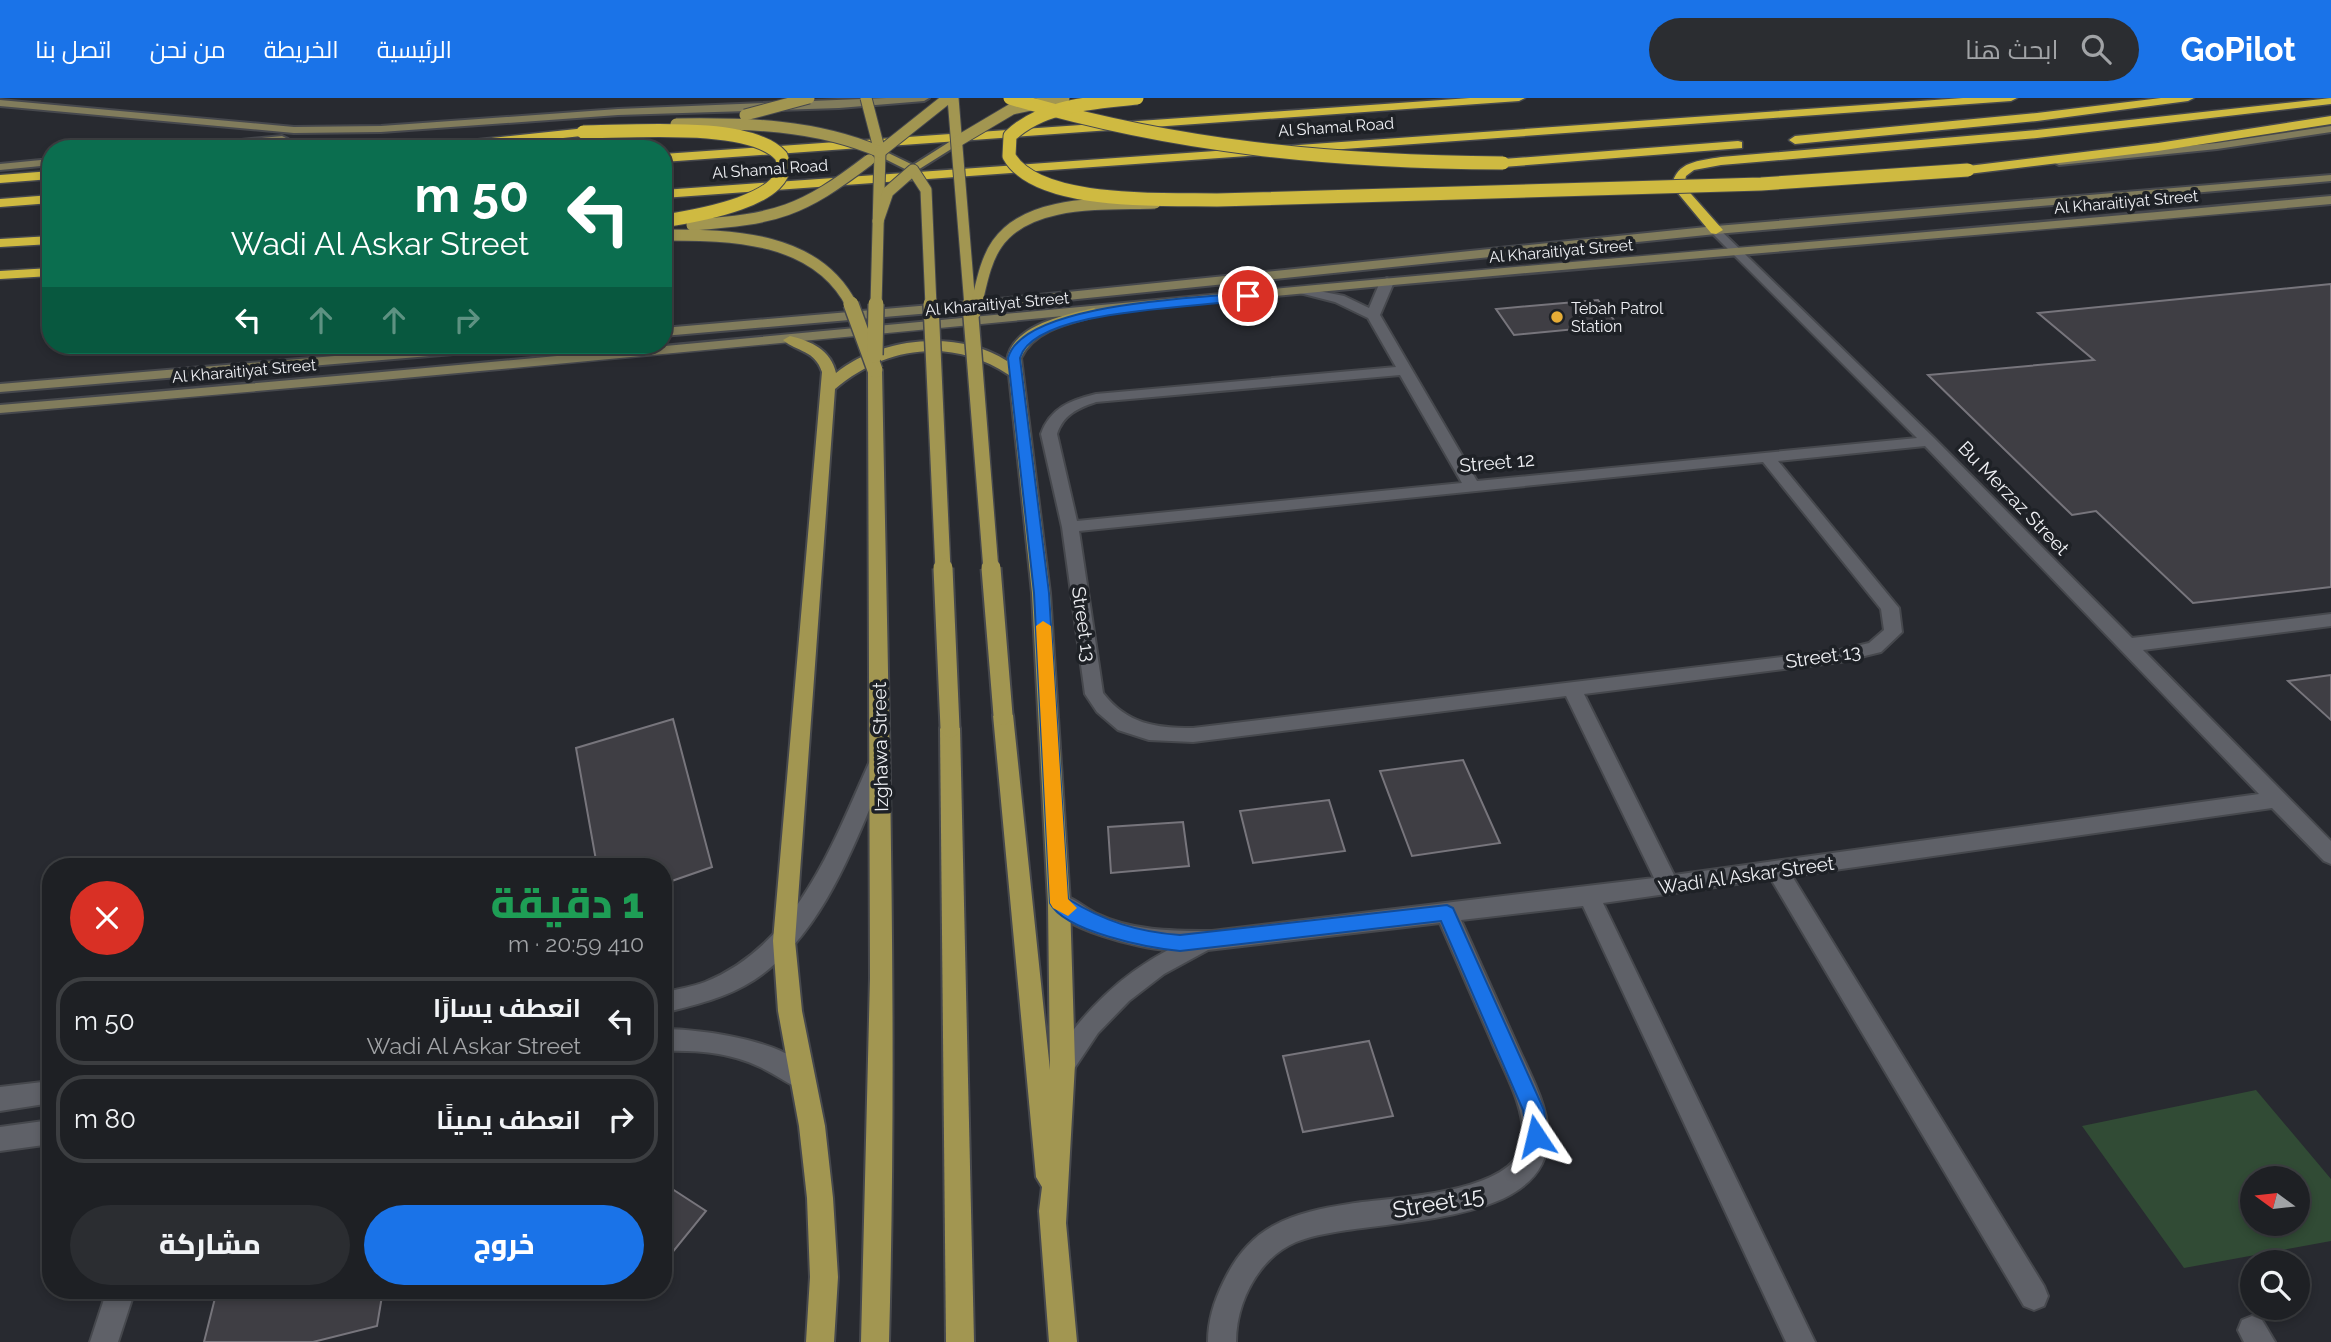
<!DOCTYPE html>
<html lang="ar">
<head>
<meta charset="utf-8">
<style>
  :root { --surface:#1e2024; --page:#2b2d31; --text:#f1f3f6; --muted:#a1a3a6; --line:#3c3e41; --accent:#1a73e8 }
  body { margin:0; font-family:Raleway,Cairo,sans-serif; background:var(--page); color:var(--text); direction:rtl; height:100vh; display:flex; flex-direction:column; font-size:26px; white-space:nowrap }
  * { box-sizing:border-box; margin:0 }
  p { font-size:23px; color:var(--muted) }
  .icon { flex:none; width:38px; height:38px; fill:none; stroke:currentColor; stroke-width:2; stroke-linecap:round; stroke-linejoin:round }
  .map { position:relative; flex:1; overflow:hidden; direction:ltr }
  .drawer { position:absolute; left:42px; top:760px; width:630px; height:441px; display:flex; flex-direction:column; background:var(--surface); border-radius:28px; box-shadow:0 4px 10px #0003,0 0 0 2px var(--line); direction:rtl }
  .drawer>* { flex:none }
  .banner { position:absolute; left:42px; top:42px; width:630px; height:214px; border-radius:28px; box-shadow:0 4px 10px #0003,0 0 0 2px var(--line); direction:rtl; background:#0b6e4f; color:#fff; overflow:hidden }
  .needle { width:46px; rotate:285deg }
  .buttons { position:absolute; left:2240px; top:1068px; display:grid; gap:14px }
  .buttons a { display:grid; place-items:center; width:70px; height:70px; border-radius:50%; background:var(--surface); box-shadow:0 4px 10px #0003,0 0 0 2px var(--line); font-size:35px }
  .pin { position:absolute; display:grid; place-items:center; width:60px; height:60px; color:#fff; margin:-30px; border:4px solid #fff; border-radius:50%; box-shadow:0 2px 7px #0007 }
  .me { position:absolute; width:77px; margin:-38px; rotate:350deg; stroke-linejoin:round; filter:drop-shadow(0 0 5px #0008) }
  .turn { display:flex; align-items:center; gap:24px; height:147px; padding:0 28px; font-size:32px }
  .turn .icon { width:91px; height:91px; stroke-width:2.5 }
  .turn b { display:block; font-size:49px; line-height:60px }
  .lanes { display:flex; align-items:center; height:66px; padding:0 28px; background:#0003; justify-content:center; gap:35px; direction:ltr }
  .lanes .off { opacity:.35 }
  .round { display:grid; place-items:center; flex:none; width:74px; height:74px; border-radius:37px; background:var(--page) }
  .overview { display:flex; align-items:center; justify-content:space-between; height:119px; padding:0 28px }
  h1 { font-size:42px; font-weight:800; line-height:52px; color:#1e9e55 }
  .primary-button { display:flex; gap:14px; margin-top:auto; padding:14px 28px }
  .primary-button a { flex:1; height:80px; border-radius:42px; background:var(--accent); color:#fff; font-size:28px; font-weight:800; line-height:80px; text-align:center }
  .primary-button a+a { background:var(--page); color:var(--text) }
  ul { padding:0; list-style:none }
  li { display:flex; align-items:center; gap:21px; height:88px; margin:0 14px 10px; padding:0 14px; border:4px solid var(--line); border-radius:28px }
  li div { flex:1 }
  li b { display:block; font-size:26px }
  li em { font-style:normal }
  header { display:flex; align-items:center; gap:42px; box-sizing:border-box; height:98px; padding:0 35px; background:var(--accent); color:#fff }
  header strong { font-size:33px }
  nav { display:flex; gap:38px; margin-inline-start:auto; font-size:24px }
  .search { width:490px; height:63px; background:var(--page); display:flex; align-items:center; gap:18px; box-sizing:border-box; padding:0 24px; border-radius:38px; color:var(--muted); font-size:26px }
  .map>svg:first-child { display:block }
  .green { fill:#314b35; fill-rule:evenodd }
  .building { fill:#3f3e44; stroke:#77757c; stroke-width:2 }
  .lines { fill:none; stroke-linecap:round; stroke-linejoin:round }
  .minor-casing { stroke:#46484d; stroke-width:4 }
  .secondary-casing { stroke:#46484d; stroke-width:4 }
  .primary-casing { stroke:#46484d; stroke-width:4 }
  .motorway-casing { stroke:#46484d; stroke-width:3 }
  .minor { fill:#5f6168; fill-rule:evenodd }
  .secondary { fill:#817c5c; fill-rule:evenodd }
  .primary { fill:#a29651; fill-rule:evenodd }
  .motorway { fill:#cfba41; fill-rule:evenodd }
  .primary-bridge-far2-casing { stroke:#46484d; stroke-width:13; stroke-linecap:butt }
  .primary-bridge-far1-casing { stroke:#46484d; stroke-width:18; stroke-linecap:butt }
  .primary-bridge-casing { stroke:#46484d; stroke-width:23; stroke-linecap:butt }
  .motorway-bridge-casing { stroke:#46484d; stroke-width:15; stroke-linecap:butt }
  .primary-bridge-far2 { stroke:#a29651; stroke-width:11 }
  .primary-bridge-far1 { stroke:#a29651; stroke-width:15 }
  .primary-bridge { stroke:#a29651; stroke-width:19 }
  .motorway-bridge { stroke:#cfba41; stroke-width:13 }
  .route { fill:#1a73e8; stroke:#114b97; stroke-width:2 }
  .slow { fill:#f59e0b }
  .poi-dot { fill:#e6ac36; stroke:#1e2126; stroke-width:2.5 }
  .labels { text-anchor:middle; dominant-baseline:central; stroke-width:7; stroke-linejoin:round; paint-order:stroke }
  .far-street-label { font-size:16px; fill:#eff0f4; stroke:#1e2126 }
  .far-poi-label { font-size:16px; fill:#eff0f4; stroke:#1e2126; text-anchor:start }
  .street-label { font-size:19px; fill:#eff0f4; stroke:#1e2126 }
  .near-street-label { font-size:23px; fill:#eff0f4; stroke:#1e2126 }
</style>
</head>
<body>
<header>
<strong>GoPilot</strong>
<div class="search"><svg class="icon" aria-label="search" viewBox="0 0 24 24"><circle cx="10" cy="10" r="6"/><path d="M15 15l6 6"/></svg>ابحث هنا</div>
<nav><a>الرئيسية</a><a>الخريطة</a><a>من نحن</a><a>اتصل بنا</a></nav>
</header>
<div class="map">
<svg width="2331" height="1244" viewBox="0 0 2331 1244">
  <rect width="100%" height="100%" fill="#282a30"/>
  <path class="green" d="M2256 992 2331 1081V1143L2184 1170 2082 1028ZM2252 1080H2298V1125H2252Z"/>
  <g class="building">
    <path d="M2331 186V489L2193 505 2096 413 2072 417 1928 277 2094 262 2038 215Z"/>
    <path d="M1598 202 1618 227 1514 237 1496 211Z"/>
    <path d="M2331 577V622L2288 583Z"/>
    <path d="M673 621 712 769 663 786V768H597L576 650Z"/>
    <path d="M1463 662 1500 745 1412 758 1380 673Z"/>
    <path d="M1329 702 1345 753 1253 765 1240 713Z"/>
    <path d="M1183 724 1189 768 1111 775 1108 729Z"/>
    <path d="M1369 943 1393 1018 1303 1034 1283 958Z"/>
    <path d="M663 1085 706 1113 663 1166Z"/>
    <path d="M217 1192H383L377 1228 313 1244H204Z"/>
  </g>
  <g class="lines">
    <g class="minor-casing">
      <g id="minor">
        <path d="M1716 128 1934 340 2132 540 2331 516V528L2143 552 2331 743V766L2324 763 2272 710 1792 778 2044 1188 2048 1198 2044 1208 2034 1212 2024 1208 1771 781 1603 805 1815 1244H1786L1583 808 1461 822C1480 865 1499 907 1518 949 1530 976 1546 1004 1548 1034 1553 1137 1360 1117 1296 1144 1258 1160 1236 1205 1236 1244H1208C1208 1222 1214 1203 1224 1183 1235 1160 1251 1140 1273 1128 1296 1115 1323 1110 1349 1106 1389 1099 1519 1097 1523 1042 1525 1007 1504 974 1491 942 1474 903 1457 864 1440 825L1208 852 1164 876 1129 903 1098 935 1072 974 1063 977 1054 974 1051 966 1054 958C1085 913 1119 878 1168 852 1140 851 1061 831 1048 805L1051 799C1068 793 1081 808 1095 815 1132 833 1171 833 1212 833L1654 780 1566 598 1193 644 1149 642 1118 632 1097 614 1085 596 1062 429 1041 336C1050 310 1071 302 1096 296L1396 269 1368 220 1335 204 1292 193 1299 189 1344 198 1369 210 1380 184 1387 180 1394 184 1380 217 1477 383 1917 340 1712 135 1710 132ZM1400 277 1462 385 1077 423 1057 336C1063 317 1078 310 1096 304ZM1925 348 2259 696 1674 777 1584 596 1840 564 1881 554 1902 534 1899 510 1778 363ZM1763 364 1881 511 1884 532 1869 545 1840 552 1193 630C1155 630 1127 626 1103 595L1079 433Z"/>
        <path d="M879 658 886 660 889 665C856 740 826 835 754 882 726 900 695 907 663 915V895C677 891 692 889 705 884 796 847 832 748 869 665L872 660Z"/>
        <path d="M663 931C700 931 798 943 815 981L812 989 803 992C788 986 775 976 760 969 729 954 696 952 663 953Z"/>
        <path d="M51 983V1005L0 1013V989Z"/>
        <path d="M51 1022V1046L0 1053V1029Z"/>
        <path d="M107 1192H135L118 1244H90Z"/>
        <path d="M2252 1218 2262 1222 2275 1244H2244L2238 1232 2242 1222Z"/>
      </g>
    </g>
    <g class="secondary-casing">
      <g id="secondary">
        <path d="M886 0H929L924 3 839 10 618 17 381 34 294 35 0 8V2L294 29 381 28 618 11Z"/>
        <path d="M2331 28V34L2217 51 2059 67 2053 64 2059 61 2217 45Z"/>
        <path d="M282 38 288 41 286 43 217 51H176L181 48Z"/>
        <path d="M51 61V67L0 72V66Z"/>
        <path d="M2331 77V83L1716 136 989 210 663 238V230L989 202 1716 128Z"/>
        <path d="M2331 98V106C2015 135 1698 159 1382 188 921 231 461 277 0 315V307C461 269 921 223 1382 181 1698 152 2015 128 2331 98Z"/>
        <path d="M466 247H520L513 251 0 294V286Z"/>
      </g>
    </g>
    <g class="primary-casing">
      <g id="primary">
        <path d="M954 41 964 43 913 75 881 59 869 65 863 62 880 51 913 67Z"/>
        <path d="M1094 210 1101 214 1099 217C1071 225 1034 231 1021 260L1050 495 1070 805 1075 966 1066 1125 1077 1244H1049L1039 1113 1042 1089 1036 1079 993 617 1003 610 1013 617 1050 972 1048 805 1032 495 1009 277C952 239 886 248 835 291L795 843 802 913 825 1028 833 1100 838 1179 834 1244H806L810 1179 807 1100 799 1028 778 913 773 843 822 274C815 252 797 254 783 242L790 238C811 243 831 252 836 275 880 239 959 231 1007 263 1011 227 1065 217 1094 210Z"/>
        <path d="M875 268 882 272C888 596 898 920 889 1244H861L870 880 868 272Z"/>
        <path d="M950 623 960 630 974 1244H946L940 630Z"/>
      </g>
    </g>
    <g class="motorway-casing">
      <g id="motorway">
        <path d="M1470 0H1525L1519 3 663 64V56Z"/>
        <path d="M1963 0H2017L2011 3 663 100V92Z"/>
        <path d="M2161 0H2194L2188 3 2037 23 1795 46 1789 42 1795 38 2037 15Z"/>
        <path d="M2331 0V6L2037 40 1721 67 1694 72 1686 78 1684 88 1723 132 1716 136 1711 135 1672 88C1676 63 1699 63 1721 59L2037 32Z"/>
        <path d="M2331 18V26L2158 53 1968 76 1962 72 1968 68 2158 45Z"/>
        <path d="M605 28 611 32 609 35 463 51H420L426 47Z"/>
        <path d="M1738 43 1742 44V50L1503 69 1497 65 1503 61Z"/>
        <path d="M51 73V81L0 85V77Z"/>
        <path d="M51 97V105L0 109V101Z"/>
        <path d="M51 138V146L0 149V141Z"/>
        <path d="M51 170V178L0 181V173Z"/>
      </g>
    </g>
    <use href="#minor" class="minor"/>
    <use href="#secondary" class="secondary"/>
    <use href="#primary" class="primary"/>
    <use href="#motorway" class="motorway"/>
    <g class="primary-bridge-far2-casing">
      <g id="primary-bridge-far2">
        <path d="M866 0 880 54 876 208"/>
        <path d="M953 0 970 208"/>
        <path d="M745 17 809 0"/>
        <path d="M676 26C747 25 814 26 880 54"/>
        <path d="M958 43 1012 11 1064 0"/>
        <path d="M880 54 948 0"/>
        <path d="M878 123 888 94 913 72 926 92 931 208"/>
        <path d="M692 127C777 121 801 114 869 62"/>
        <path d="M663 137C732 137 817 138 852 208"/>
        <path d="M976 208C981 188 985 163 997 146 1029 100 1106 107 1155 105"/>
      </g>
    </g>
    <g class="primary-bridge-far1-casing">
      <g id="primary-bridge-far1">
        <path d="M851 206 875 272"/>
        <path d="M931 206 943 472"/>
        <path d="M970 206 991 472"/>
        <path d="M974 213 976 206"/>
        <path d="M875 257 876 206"/>
      </g>
    </g>
    <g class="primary-bridge-casing">
      <g id="primary-bridge">
        <path d="M943 470 950 630"/>
        <path d="M991 470 1003 617"/>
      </g>
    </g>
    <g class="motorway-bridge-casing">
      <g id="motorway-bridge">
        <path d="M1010 0C1174 49 1332 64 1503 65"/>
        <path d="M1137 0C1094 5 1043 6 1010 38L1009 58C1037 108 1166 101 1217 102L1761 86 1968 72"/>
        <path d="M583 34C628 34 751 23 781 58 801 102 690 119 663 123"/>
      </g>
    </g>
    <use href="#primary-bridge-far2" class="primary-bridge-far2"/>
    <use href="#primary-bridge-far1" class="primary-bridge-far1"/>
    <use href="#primary-bridge" class="primary-bridge"/>
    <use href="#motorway-bridge" class="motorway-bridge"/>
  </g>
  <path class="route" d="M1248 195 1253 198 1252 201C1206 210 1034 209 1020 260L1049 495 1068 801C1104 823 1137 834 1180 837L1447 807 1453 810 1544 1012 1547 1038 1544 1045 1536 1048 1529 1045 1523 1012 1441 823 1180 853C1149 850 1065 834 1050 805L1034 495 1008 260C1023 205 1198 200 1248 195Z"/>
  <path class="slow" d="M1043 523 1051 528 1068 801 1077 810 1068 818 1053 810 1050 805 1036 528Z"/>
  <circle class="poi-dot" cx="1557" cy="219" r="7"/>
  <g class="labels">
    <g class="far-street-label">
      <text transform="translate(1336 29) rotate(-4)">Al Shamal Road</text>
      <text transform="translate(770 71) rotate(-4)">Al Shamal Road</text>
      <text transform="translate(2126 104) rotate(-5)">Al Kharaitiyat Street</text>
      <text transform="translate(1561 153) rotate(-5)">Al Kharaitiyat Street</text>
      <text transform="translate(997 206) rotate(-5)">Al Kharaitiyat Street</text>
      <text transform="translate(244 273) rotate(-5)">Al Kharaitiyat Street</text>
    </g>
    <g class="far-poi-label">
      <text x="1571" y="210">Tebah Patrol<tspan x="1571" dy="18">Station</tspan></text>
    </g>
    <g class="street-label">
      <text transform="translate(1497 364) rotate(-5)">Street 12</text>
      <text transform="translate(2014 400) rotate(46)">Bu Merzaz Street</text>
      <text transform="translate(1084 526) rotate(82)">Street 13</text>
      <text transform="translate(1823 558) rotate(-8)">Street 13</text>
      <text transform="translate(880 649) rotate(-91)">Izghawa Street</text>
      <text transform="translate(1746 777) rotate(-8)">Wadi Al Askar Street</text>
    </g>
    <g class="near-street-label">
      <text transform="translate(1438 1104) rotate(-10)">Street 15</text>
    </g>
  </g>
</svg>
<div class="buttons">
<a><svg class="needle" viewBox="-14 -14 28 28"><path d="M0-13l5 13h-10z" fill="#e53935"/><path d="M0 13l5-13h-10z" fill="#a1a3a6"/></svg></a>
<a><svg class="icon" aria-label="search" viewBox="0 0 24 24"><circle cx="10" cy="10" r="6"/><path d="M15 15l6 6"/></svg></a>
</div>
<div class="pin" style="left:1248px;top:198px;background:#d93025"><svg class="icon" aria-label="arrive" viewBox="0 0 24 24"><path d="M6 21V4h12l-3 4 3 4H6"/></svg></div>
<svg class="me" style="left:1536px;top:1038px" viewBox="-20 -20 40 40"><path d="M0-17L14 15 0 8-14 15z" fill="#1a73e8" stroke="#fff" stroke-width="4"/></svg>
<div class="banner">
<div class="turn"><svg class="icon" aria-label="left" viewBox="0 0 24 24"><path d="M17 20v-9H6M10 6l-5 5 5 5"/></svg><div><b>50 m</b>Wadi Al Askar Street</div></div>
<div class="lanes"><svg class="icon" aria-label="left" viewBox="0 0 24 24"><path d="M17 20v-9H6M10 6l-5 5 5 5"/></svg><svg class="icon off" aria-label="ahead" viewBox="0 0 24 24"><path d="M12 20V5M6 11l6-6 6 6"/></svg><svg class="icon off" aria-label="ahead" viewBox="0 0 24 24"><path d="M12 20V5M6 11l6-6 6 6"/></svg><svg class="icon off" aria-label="right" viewBox="0 0 24 24"><path d="M7 20v-9h11M14 6l5 5-5 5"/></svg></div>
</div>
<section class="drawer">
<div class="overview"><div><h1>1 دقيقة</h1><p>410 m · 20:59</p></div><a class="round" style="background:#d93025;color:#fff"><svg class="icon" aria-label="close" viewBox="0 0 24 24"><path d="M6 6l12 12M18 6L6 18"/></svg></a></div>
<ul>
<li><svg class="icon" aria-label="left" viewBox="0 0 24 24"><path d="M17 20v-9H6M10 6l-5 5 5 5"/></svg><div><b>انعطف يسارًا</b><p>Wadi Al Askar Street</p></div><em>50 m</em></li>
<li><svg class="icon" aria-label="right" viewBox="0 0 24 24"><path d="M7 20v-9h11M14 6l5 5-5 5"/></svg><div><b>انعطف يمينًا</b></div><em>80 m</em></li>
</ul>
<div class="primary-button"><a>خروج</a><a>مشاركة</a></div>
</section>
</div>
</body>
</html>
